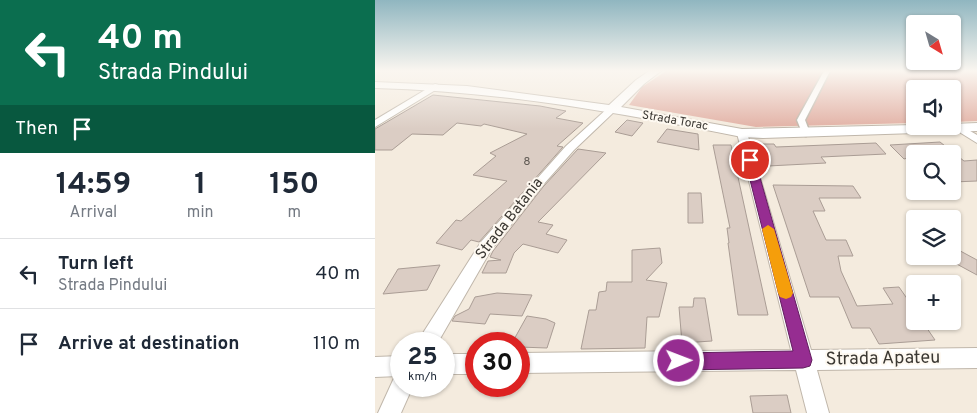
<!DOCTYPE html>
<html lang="en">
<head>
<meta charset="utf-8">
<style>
  :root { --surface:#fff; --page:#f6f6f7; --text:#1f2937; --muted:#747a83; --line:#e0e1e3 }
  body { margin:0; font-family:Overpass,sans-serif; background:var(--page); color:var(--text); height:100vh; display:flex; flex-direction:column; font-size:19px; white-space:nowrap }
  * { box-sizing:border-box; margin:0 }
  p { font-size:16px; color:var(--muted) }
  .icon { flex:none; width:28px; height:28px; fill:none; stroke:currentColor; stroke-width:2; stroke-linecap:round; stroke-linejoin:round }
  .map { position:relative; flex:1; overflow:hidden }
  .drawer { display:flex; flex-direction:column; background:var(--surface); width:375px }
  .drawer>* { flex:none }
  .top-card { background:#0b6e4f; color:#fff; overflow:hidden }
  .needle { width:32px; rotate:143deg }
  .fabs { position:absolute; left:531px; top:15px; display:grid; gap:10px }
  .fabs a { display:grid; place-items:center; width:55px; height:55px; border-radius:5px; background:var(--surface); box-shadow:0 1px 4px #0004; font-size:25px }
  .speed { position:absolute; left:15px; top:332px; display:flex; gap:10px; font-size:25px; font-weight:700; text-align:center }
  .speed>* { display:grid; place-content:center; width:65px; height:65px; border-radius:50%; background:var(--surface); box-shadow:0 1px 4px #0004; line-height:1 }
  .speed small { font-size:12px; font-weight:400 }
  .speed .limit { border:8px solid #d22; background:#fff; color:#111 }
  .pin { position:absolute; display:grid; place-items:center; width:42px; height:42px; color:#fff; margin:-21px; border:2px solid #fff; border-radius:50%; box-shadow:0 1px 5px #0007 }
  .me { position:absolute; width:55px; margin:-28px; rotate:89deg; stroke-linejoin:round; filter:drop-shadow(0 0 4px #0008) }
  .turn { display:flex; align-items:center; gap:18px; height:105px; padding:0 15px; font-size:22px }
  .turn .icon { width:65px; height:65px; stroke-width:2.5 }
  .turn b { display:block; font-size:35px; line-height:42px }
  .then { display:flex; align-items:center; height:48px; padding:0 15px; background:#0003; gap:10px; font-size:19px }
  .eta { display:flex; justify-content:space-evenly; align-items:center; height:85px; text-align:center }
  .eta b { font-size:30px; font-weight:700; line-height:35px }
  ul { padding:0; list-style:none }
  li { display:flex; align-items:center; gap:15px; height:70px; padding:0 15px; border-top:1px solid var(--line) }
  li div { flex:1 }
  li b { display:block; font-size:19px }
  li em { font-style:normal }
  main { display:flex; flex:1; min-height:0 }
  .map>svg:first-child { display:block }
  .green { fill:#e2b1a5 }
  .building { fill:#dbcdc4; stroke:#aa9d95 }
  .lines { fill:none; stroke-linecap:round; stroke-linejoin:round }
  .pedestrian-casing { stroke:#c0b7ab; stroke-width:3 }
  .minor-casing { stroke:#c0b7ab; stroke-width:2 }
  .tertiary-casing { stroke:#c0b7ab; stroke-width:2 }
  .pedestrian { fill:#fff; fill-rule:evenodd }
  .minor { fill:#fff; fill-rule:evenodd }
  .tertiary { fill:#fff; fill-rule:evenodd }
  .route { fill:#962d91; stroke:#621d5e }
  .slow { fill:#f59e0b }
  .labels { text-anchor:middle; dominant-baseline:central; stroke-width:4; stroke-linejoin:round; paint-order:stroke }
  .far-street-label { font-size:12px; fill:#3b3833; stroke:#fef9f1 }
  .number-label { font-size:12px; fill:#635d57 }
  .street-label { font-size:15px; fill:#3b3833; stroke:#fef9f1 }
  .near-street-label { font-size:18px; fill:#3b3833; stroke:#fef9f1 }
</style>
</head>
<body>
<main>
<section class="drawer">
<div class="top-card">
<div class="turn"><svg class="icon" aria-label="left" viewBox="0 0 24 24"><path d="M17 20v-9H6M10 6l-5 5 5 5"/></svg><div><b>40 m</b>Strada Pindului</div></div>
<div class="then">Then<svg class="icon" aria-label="arrive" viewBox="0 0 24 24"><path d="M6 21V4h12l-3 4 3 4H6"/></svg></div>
</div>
<div class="eta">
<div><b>14:59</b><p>Arrival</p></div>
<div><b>1</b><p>min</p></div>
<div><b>150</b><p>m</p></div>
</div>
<ul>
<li><svg class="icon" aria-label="left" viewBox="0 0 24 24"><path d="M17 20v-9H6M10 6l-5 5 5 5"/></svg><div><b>Turn left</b><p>Strada Pindului</p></div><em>40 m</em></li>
<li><svg class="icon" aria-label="arrive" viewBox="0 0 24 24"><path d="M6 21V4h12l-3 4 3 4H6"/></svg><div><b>Arrive at destination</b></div><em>110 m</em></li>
</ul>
</section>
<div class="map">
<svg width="602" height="413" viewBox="0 0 602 413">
  <rect width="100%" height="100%" fill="#f4ebde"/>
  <path class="green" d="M291 71H602V121L578 122V89H540V123L381 127 254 105 267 87Z"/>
  <g class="building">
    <path d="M58 95 165 106 191 111 181 118 208 123 182 146 188 147 104 242 96 240 87 250 61 243 81 220 86 221 132 181 98 175 121 156 115 153 152 134 109 124 106 126 82 123 68 135 37 134 17 150H0V129Z"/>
    <path d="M252 120 268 123 257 136 240 132Z"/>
    <path d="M292 129 323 134 324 150 282 142Z"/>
    <path d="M565 142 589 161 602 160V181L578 182V154H540V156L529 159 515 145Z"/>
    <path d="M501 143 511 154 446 157 451 163 393 166 384 144H399L401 147Z"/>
    <path d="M338 145H356L393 315H363L353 243H354L352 228H355Z"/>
    <path d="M203 149 231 153 163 222 178 225 171 234 192 240 183 253 148 244 139 253 131 273H107L113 261 126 260 115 257 118 251 168 187Z"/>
    <path d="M398 185 478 186 486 198H444L450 211H438L451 240H471L478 256H463L466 271 482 306 518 304 508 288 524 287 540 310V321H547L560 340 504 344 495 328H477L464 297H435Z"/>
    <path d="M313 193H326L328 223H313Z"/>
    <path d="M578 247 602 260V275L578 262Z"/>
    <path d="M285 248 287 263 271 280 292 283 284 317H272L270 348 206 349 214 310H221L224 292 231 291 232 282H257V250Z"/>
    <path d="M65 265 52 290 8 294 23 269Z"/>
    <path d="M122 293 157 295 147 316 115 314 110 324 77 321 80 316 94 309 100 297Z"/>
    <path d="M319 298H330L337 341 307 343 304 307H318Z"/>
    <path d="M152 316 171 319 180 323 172 348 144 347V344L137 343Z"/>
    <path d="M412 395 416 413H378L375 396Z"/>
  </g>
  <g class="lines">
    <g class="pedestrian-casing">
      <path id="pedestrian" d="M449 71H455L430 120 435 133 431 136 428 135 422 120Z"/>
    </g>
    <g class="minor-casing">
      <g id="minor">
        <path d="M60 84 67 86 0 127V120Z"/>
        <path d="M237 106 242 109 240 111 199 150 167 186 116 250 62 344H41L106 242 191 146 234 107Z"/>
        <path d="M585 125 602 135V143L581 130 580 128 581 126Z"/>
        <path d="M367 130 372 133 436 350 602 348V368L442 370 454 413H432L421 370 144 373V353L416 350 362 133Z"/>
        <rect x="69" y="354" width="32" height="20"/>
        <path d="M26 356V386H38L26 413H3L19 378 24 376 0 377V357Z"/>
      </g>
    </g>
    <g class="tertiary-casing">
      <path id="tertiary" d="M274 71H286L269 84 246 107 367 129 540 125 578 126V124L602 123V131L388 138 367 137C245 113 124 91 0 88V82L92 86 234 105 261 80Z"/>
    </g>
    <use href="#pedestrian" class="pedestrian"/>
    <use href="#minor" class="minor"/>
    <use href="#tertiary" class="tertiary"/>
  </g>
  <linearGradient id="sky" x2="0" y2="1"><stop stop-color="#90b6c0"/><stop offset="0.55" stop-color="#faf6f0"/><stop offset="1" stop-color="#faf6f0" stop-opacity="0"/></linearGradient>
  <rect width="602" height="129" fill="url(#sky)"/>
  <path class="route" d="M375 157 380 160 437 360 435 366 428 368 304 370 297 367 295 361 297 355 304 353 418 351 370 160Z"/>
  <path class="slow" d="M393 225 399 229 418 293 416 297 411 299 405 297 403 293 387 229Z"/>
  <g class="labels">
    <g class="far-street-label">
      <text transform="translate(300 121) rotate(10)">Strada Torac</text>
    </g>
    <g class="number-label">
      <text x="152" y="162">8</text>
    </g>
    <g class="street-label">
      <text transform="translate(135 219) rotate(-52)">Strada Batania</text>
    </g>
    <g class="near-street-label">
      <text transform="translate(508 359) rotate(-1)">Strada Apateu</text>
    </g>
  </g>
</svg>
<div class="fabs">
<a><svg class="needle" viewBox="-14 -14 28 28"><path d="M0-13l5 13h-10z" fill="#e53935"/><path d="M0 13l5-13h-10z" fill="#747a83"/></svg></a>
<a><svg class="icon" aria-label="sound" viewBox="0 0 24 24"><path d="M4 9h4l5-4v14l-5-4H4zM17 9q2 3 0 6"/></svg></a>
<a><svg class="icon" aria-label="search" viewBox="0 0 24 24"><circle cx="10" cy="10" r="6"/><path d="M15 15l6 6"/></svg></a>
<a><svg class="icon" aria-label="layers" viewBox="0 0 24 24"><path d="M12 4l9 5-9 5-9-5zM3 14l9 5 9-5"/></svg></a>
<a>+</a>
</div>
<div class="speed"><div>25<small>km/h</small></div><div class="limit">30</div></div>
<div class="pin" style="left:375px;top:160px;background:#d93025"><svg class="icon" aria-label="arrive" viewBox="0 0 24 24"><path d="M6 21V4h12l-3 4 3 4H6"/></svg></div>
<svg class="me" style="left:304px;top:361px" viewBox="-20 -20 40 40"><circle r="17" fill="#962d91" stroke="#fff" stroke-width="3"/><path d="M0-11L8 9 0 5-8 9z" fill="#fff"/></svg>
</div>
</main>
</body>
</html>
